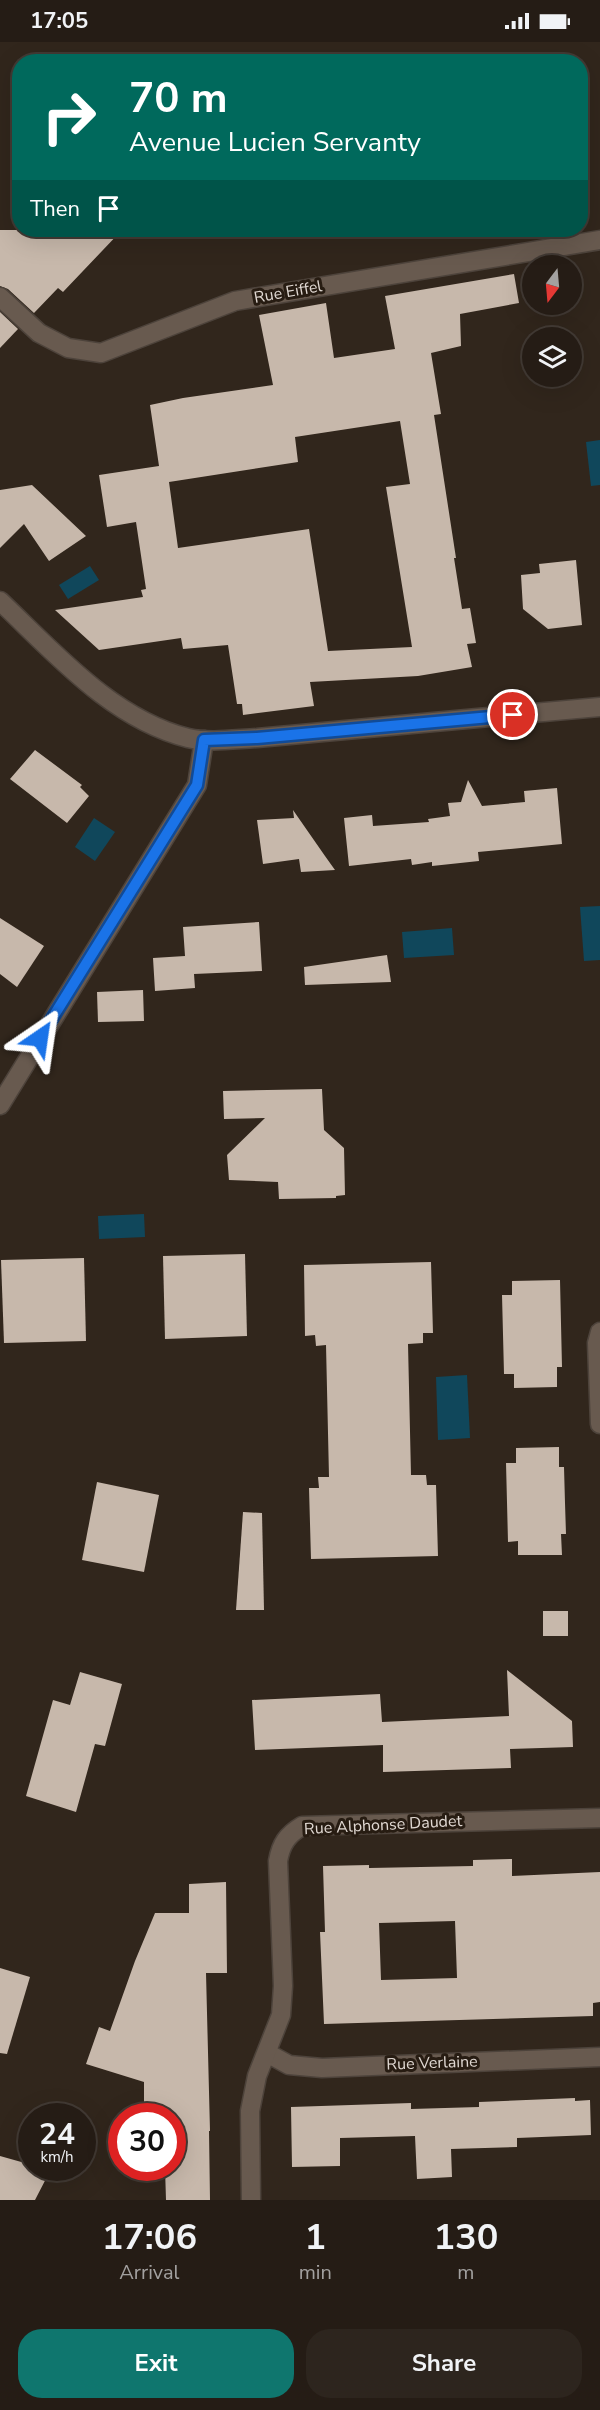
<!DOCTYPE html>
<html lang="en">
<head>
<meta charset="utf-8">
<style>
  :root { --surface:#251c15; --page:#2d251e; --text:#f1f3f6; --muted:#a3a1a0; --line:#423a34; --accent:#0f766e }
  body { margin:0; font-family:"Nunito Sans",sans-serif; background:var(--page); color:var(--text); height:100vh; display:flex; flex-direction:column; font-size:22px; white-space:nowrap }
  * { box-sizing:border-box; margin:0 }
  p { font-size:20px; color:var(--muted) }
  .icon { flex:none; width:33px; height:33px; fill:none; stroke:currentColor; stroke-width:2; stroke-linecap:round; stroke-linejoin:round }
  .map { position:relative; height:2158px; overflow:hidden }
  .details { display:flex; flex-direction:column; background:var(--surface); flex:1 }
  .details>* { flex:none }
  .hud { position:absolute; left:12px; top:12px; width:576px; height:183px; border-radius:24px; box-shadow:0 6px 24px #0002,0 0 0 2px var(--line); background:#00695c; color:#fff; overflow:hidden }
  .needle { width:39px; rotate:196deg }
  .controls { position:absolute; left:522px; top:213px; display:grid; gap:12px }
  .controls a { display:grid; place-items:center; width:60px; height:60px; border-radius:50%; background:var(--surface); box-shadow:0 6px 24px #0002,0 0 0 2px var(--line); font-size:30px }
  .speed { position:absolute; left:18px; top:2061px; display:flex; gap:12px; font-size:30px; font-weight:700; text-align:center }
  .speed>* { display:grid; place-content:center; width:78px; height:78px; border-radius:50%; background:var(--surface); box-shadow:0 6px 24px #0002,0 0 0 2px var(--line); line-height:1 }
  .speed small { font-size:15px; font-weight:400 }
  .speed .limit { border:9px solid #d22; background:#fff; color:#111 }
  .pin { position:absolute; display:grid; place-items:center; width:51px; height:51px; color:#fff; margin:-26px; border:3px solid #fff; border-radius:50%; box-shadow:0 2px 6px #0007 }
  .me { position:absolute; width:66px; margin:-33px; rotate:32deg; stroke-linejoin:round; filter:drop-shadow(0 0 4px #0008) }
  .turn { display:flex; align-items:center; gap:21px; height:126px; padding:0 18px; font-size:27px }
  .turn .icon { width:78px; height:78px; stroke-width:2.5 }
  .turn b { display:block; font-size:42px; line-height:51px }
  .then { display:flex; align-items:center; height:57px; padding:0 18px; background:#0003; gap:12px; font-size:22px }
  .eta { display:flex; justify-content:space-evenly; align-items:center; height:102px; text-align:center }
  .eta b { font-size:36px; font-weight:700; line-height:42px }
  .action { display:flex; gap:12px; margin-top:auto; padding:12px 18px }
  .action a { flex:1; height:69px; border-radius:24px; background:var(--accent); color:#fff; font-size:24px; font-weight:700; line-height:69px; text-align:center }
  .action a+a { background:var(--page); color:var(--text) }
  .status { display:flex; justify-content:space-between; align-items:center; height:42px; padding:0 30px; background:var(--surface); direction:ltr }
  .status svg { height:16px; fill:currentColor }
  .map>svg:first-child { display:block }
  .water { fill:#10475b }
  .building { fill:#c7b8ab; fill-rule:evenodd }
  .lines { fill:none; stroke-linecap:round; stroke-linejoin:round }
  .minor-casing { stroke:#4d433b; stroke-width:21 }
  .tertiary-casing { stroke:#4d433b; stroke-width:21 }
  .minor { stroke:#685a4f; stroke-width:18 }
  .tertiary { stroke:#685a4f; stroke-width:18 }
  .route-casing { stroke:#114b97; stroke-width:15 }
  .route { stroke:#1a73e8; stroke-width:10 }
  .labels { text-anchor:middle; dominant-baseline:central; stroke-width:6; stroke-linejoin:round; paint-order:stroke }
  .street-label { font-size:16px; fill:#e0d8d2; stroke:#271c12 }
</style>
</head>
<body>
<div class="status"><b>17:05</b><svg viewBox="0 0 49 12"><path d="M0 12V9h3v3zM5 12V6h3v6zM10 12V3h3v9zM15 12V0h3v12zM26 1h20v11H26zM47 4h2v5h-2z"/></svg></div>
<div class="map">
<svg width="600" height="2158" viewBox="0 0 600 2158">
  <rect width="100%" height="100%" fill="#31261c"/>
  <g class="water">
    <path d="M600 398V443L591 444 586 400Z"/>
    <path d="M90 524 99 538 68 557 59 543Z"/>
    <path d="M94 776 115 790 95 819 75 805Z"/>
    <path d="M600 864V918L584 919 580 865Z"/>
    <path d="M452 886 454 913 404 916 402 890Z"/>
    <path d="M144 1172 145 1195 99 1197 98 1174Z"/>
    <path d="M467 1333 470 1396 438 1398 436 1335Z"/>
  </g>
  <g class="building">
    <path d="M0 188H122L63 250 58 246 34 271 8 247 0 244Z"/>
    <path d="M514 232 519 261 460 272 461 304 431 311 441 372 434 373 456 516H454L462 567 470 566 476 601 467 602 472 625 418 634 310 640 314 664 243 673 242 662H237L228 603 183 607 181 596 99 608 55 568 143 555 141 548 146 547 136 480 107 485 99 433 159 424 150 363 183 356 273 343 259 273 326 261 334 316 395 307 385 254ZM400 379 410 442 386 445 412 605 328 609 309 487 178 506 169 440 298 420 295 395Z"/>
    <path d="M0 270 18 287 0 306Z"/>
    <path d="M32 443 86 494 49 519 24 482 0 506V448Z"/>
    <path d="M576 518 582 583 548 587 523 567 521 533 540 531 539 522Z"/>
    <path d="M35 708 82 743 80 745 89 754 67 781 10 737Z"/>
    <path d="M468 738 482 764 525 760 524 749 557 746 562 802 478 810 479 819 432 824V820L412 823 411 817 349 824 344 776 372 773 373 784 429 780 428 777 450 774 448 761 461 760Z"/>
    <path d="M293 768 325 814 335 828 301 830 299 817 263 822 257 778 294 776Z"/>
    <path d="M0 876 44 904 17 945 0 932Z"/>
    <path d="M259 880 262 929 194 932 195 946 155 949 153 916 185 914 183 885Z"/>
    <path d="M387 913 391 940 305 943 304 925Z"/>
    <path d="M143 948 144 979 98 980 97 950Z"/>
    <path d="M322 1047 324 1088 344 1106 345 1153 336 1154V1156L279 1157 278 1140 229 1138 227 1113 265 1076 224 1077 223 1049Z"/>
    <path d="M245 1212 247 1294 165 1297 163 1214Z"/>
    <path d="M84 1216 86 1299 4 1301 1 1218Z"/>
    <path d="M431 1220 433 1291H423V1301L408 1302 411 1433H426L427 1443H436L438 1514 311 1517 309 1446H319L318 1435H329L326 1303 316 1304 315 1293 305 1294 304 1223Z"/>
    <path d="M560 1238 562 1325H557V1345L514 1346V1332H504L502 1253H512V1239Z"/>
    <path d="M559 1405V1425H564L565 1461 566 1492H561L562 1513H518V1499L508 1500 506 1421H516V1406Z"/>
    <path d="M97 1440 159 1453 144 1530 82 1518Z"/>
    <path d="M243 1470 262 1471 264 1568H236Z"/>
    <rect x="543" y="1569" width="25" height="25"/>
    <path d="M507 1628 572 1679 573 1705 510 1707 511 1726 383 1730V1703L255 1708 252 1658 380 1652 382 1680 509 1674Z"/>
    <path d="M80 1630 122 1642 105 1704 95 1702 76 1770 26 1754 53 1658 70 1663Z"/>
    <path d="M512 1817V1834L600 1830V1960L593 1961V1974L324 1982 320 1890H325L323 1824 369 1823V1826L473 1824V1818ZM455 1879 457 1936 381 1938 379 1881Z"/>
    <path d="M226 1840 227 1931H206L210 2089H209L210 2158H166L165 2126H172V2074H144V2040L86 2022 99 1985 110 1989 135 1919 155 1871H189V1842Z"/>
    <path d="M0 1926 30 1935 7 2012 0 2011Z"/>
    <path d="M575 2056V2059L590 2058 591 2093 517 2096V2105L451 2107 452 2135 417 2137 415 2094 340 2096V2124L292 2125 291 2065 411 2061V2067L479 2065V2060Z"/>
    <path d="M0 2114 32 2123V2126L50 2129 35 2158H0Z"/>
  </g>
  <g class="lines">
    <g class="minor-casing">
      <g id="minor">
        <path d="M0 255 39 291 68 306 101 311 235 259 600 198"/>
        <path d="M0 1063 197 743 204 698"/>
        <path d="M600 1290 597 1301 600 1382"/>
        <path d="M267 2011 289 2023 322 2026 600 2015"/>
        <path d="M251 2158 250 2069 257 2034 281 1973 283 1944 278 1819C281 1802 287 1793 302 1784L600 1776"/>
      </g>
    </g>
    <g class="tertiary-casing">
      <path id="tertiary" d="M0 559C55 611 112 677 188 696 210 701 235 697 257 696L600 665"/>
    </g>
    <use href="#minor" class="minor"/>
    <use href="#tertiary" class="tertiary"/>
  </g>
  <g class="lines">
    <g class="route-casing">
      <path id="route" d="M40 996 197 743 204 698 257 696 513 673"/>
    </g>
    <use href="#route" class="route"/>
  </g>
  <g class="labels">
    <g class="street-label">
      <text transform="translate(288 250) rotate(-10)">Rue Eiffel</text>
      <text transform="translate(383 1783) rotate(-3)">Rue Alphonse Daudet</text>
      <text transform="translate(432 2021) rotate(-2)">Rue Verlaine</text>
    </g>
  </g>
</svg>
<div class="controls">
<a><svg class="needle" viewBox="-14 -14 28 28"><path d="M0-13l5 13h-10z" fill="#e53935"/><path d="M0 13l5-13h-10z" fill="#a3a1a0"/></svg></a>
<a><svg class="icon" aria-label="layers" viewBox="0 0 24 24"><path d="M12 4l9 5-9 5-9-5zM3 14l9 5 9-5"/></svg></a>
</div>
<div class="speed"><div>24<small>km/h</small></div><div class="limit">30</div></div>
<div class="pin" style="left:513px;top:673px;background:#d93025"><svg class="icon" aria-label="arrive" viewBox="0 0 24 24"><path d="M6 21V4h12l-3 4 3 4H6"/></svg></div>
<svg class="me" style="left:40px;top:996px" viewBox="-20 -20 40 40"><path d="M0-17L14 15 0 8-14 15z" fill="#1a73e8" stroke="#fff" stroke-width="4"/></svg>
<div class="hud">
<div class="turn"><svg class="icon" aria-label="right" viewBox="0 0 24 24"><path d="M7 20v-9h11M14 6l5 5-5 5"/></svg><div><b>70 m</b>Avenue Lucien Servanty</div></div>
<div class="then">Then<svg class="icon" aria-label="arrive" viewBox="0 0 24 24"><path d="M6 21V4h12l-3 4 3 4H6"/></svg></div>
</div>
</div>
<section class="details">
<div class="eta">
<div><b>17:06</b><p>Arrival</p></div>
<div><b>1</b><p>min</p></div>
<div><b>130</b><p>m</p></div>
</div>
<div class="action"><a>Exit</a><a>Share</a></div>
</section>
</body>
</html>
